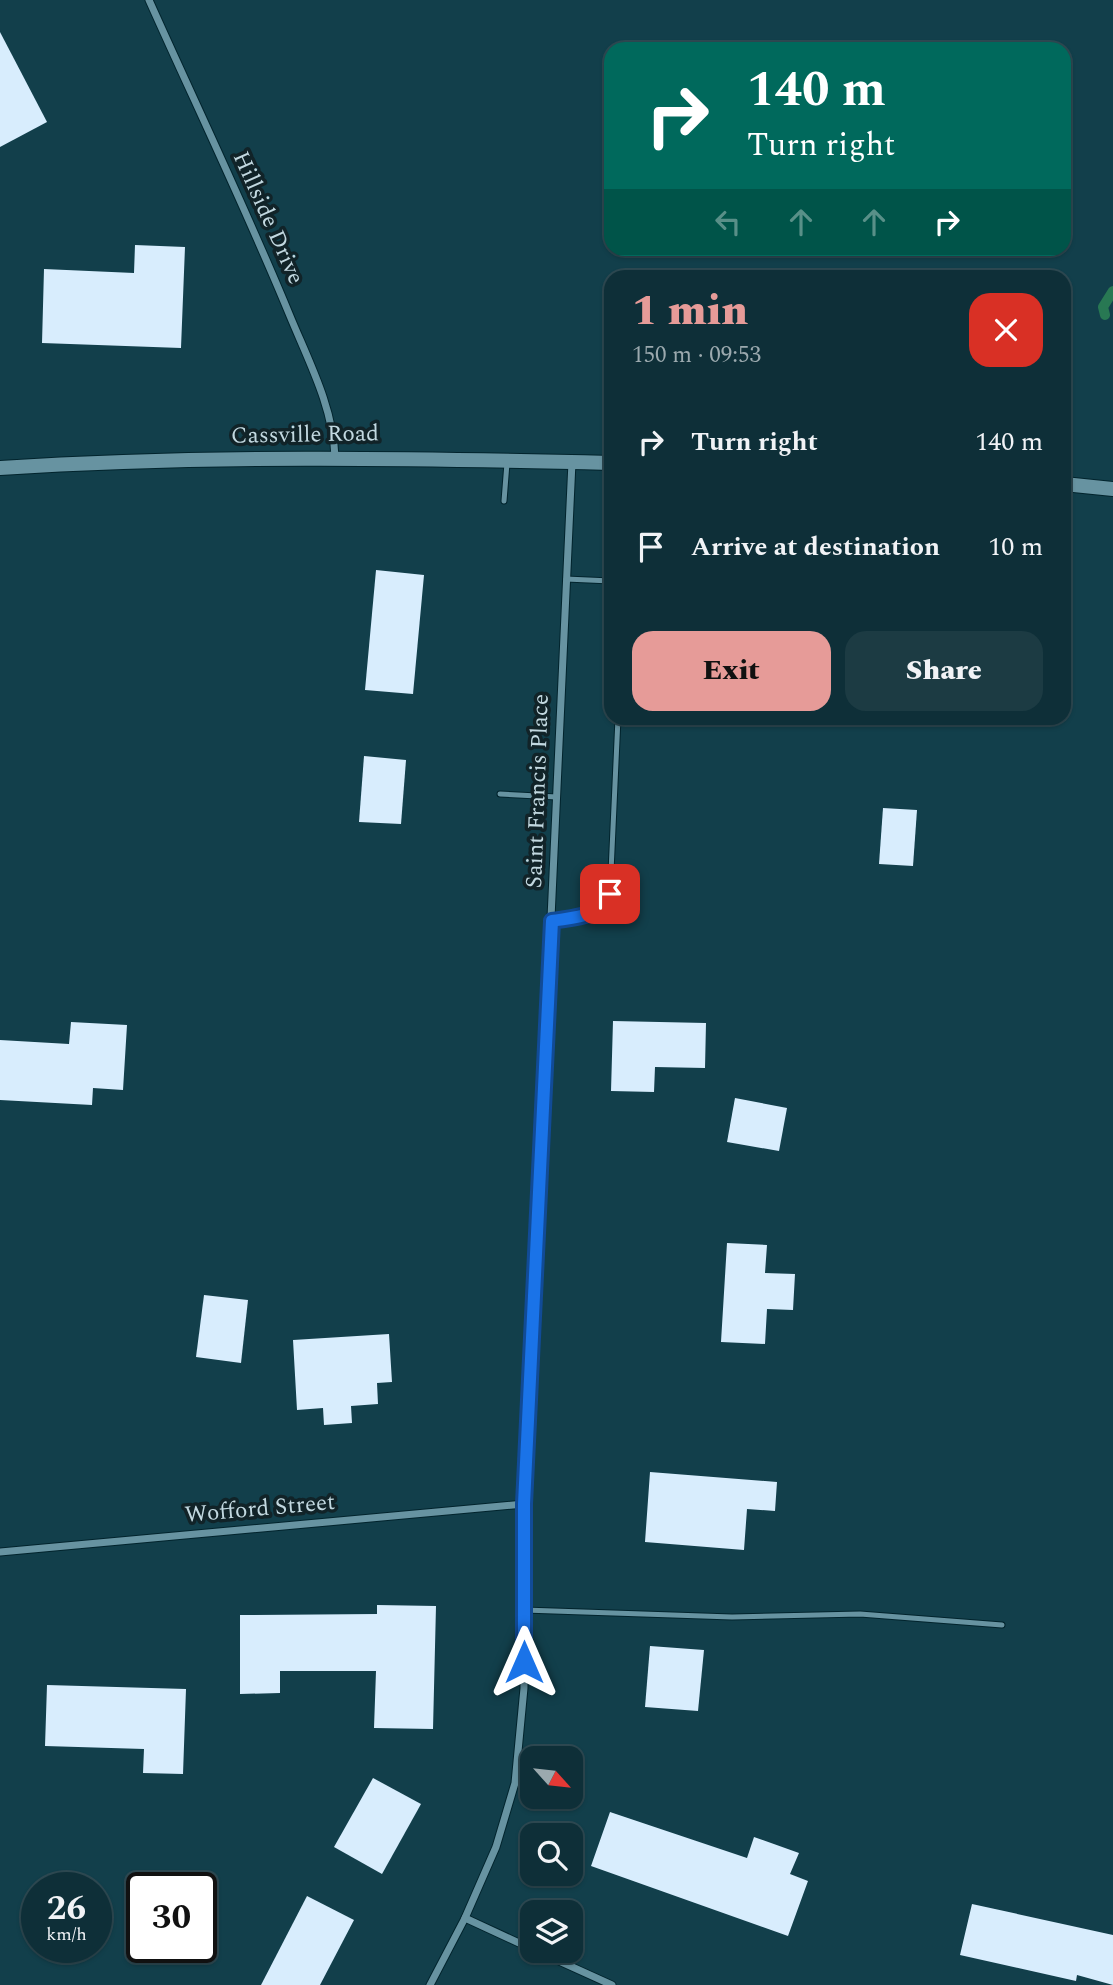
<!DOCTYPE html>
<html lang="en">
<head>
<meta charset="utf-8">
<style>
  :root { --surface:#0e2f38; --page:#1c3b43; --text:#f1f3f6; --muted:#9ba9ae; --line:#2e4a53; --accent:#e69b98 }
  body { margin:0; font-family:Spectral,serif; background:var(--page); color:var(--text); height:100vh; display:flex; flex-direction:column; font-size:26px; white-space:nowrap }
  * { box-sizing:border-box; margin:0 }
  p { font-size:23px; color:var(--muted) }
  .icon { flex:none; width:38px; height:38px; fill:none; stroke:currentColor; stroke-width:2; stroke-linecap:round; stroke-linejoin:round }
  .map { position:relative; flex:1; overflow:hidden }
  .sheet { position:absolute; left:604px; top:270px; width:467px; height:455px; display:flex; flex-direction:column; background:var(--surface); border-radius:21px; box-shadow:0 2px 5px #0004,0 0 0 2px var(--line) }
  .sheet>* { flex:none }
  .hud { position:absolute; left:604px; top:42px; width:467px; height:214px; border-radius:21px; box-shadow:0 2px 5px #0004,0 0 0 2px var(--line); background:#00695c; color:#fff; overflow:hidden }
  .needle { width:46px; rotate:117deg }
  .tools { position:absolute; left:520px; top:1746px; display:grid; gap:14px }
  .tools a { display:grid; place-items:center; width:63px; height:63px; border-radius:14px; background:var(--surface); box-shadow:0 2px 5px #0004,0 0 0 2px var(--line); font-size:35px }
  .speed { position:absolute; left:21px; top:1872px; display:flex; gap:14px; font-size:35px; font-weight:700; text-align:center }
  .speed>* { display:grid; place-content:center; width:91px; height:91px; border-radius:50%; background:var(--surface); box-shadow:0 2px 5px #0004,0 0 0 2px var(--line); line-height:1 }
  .speed small { font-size:18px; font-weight:400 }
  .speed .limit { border:4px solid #111; border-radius:10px; background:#fff; color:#111 }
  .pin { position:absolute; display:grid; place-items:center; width:60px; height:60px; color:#fff; margin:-30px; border-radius:14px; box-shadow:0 4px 10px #0006 }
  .me { position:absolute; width:77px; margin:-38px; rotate:0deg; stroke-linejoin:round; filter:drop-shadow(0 0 5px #0008) }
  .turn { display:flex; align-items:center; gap:24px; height:147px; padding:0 28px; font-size:32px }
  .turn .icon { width:91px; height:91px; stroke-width:2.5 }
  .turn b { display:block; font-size:49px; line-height:60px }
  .lanes { display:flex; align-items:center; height:66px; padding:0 28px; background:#0003; justify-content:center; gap:35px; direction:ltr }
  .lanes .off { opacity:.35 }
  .round { display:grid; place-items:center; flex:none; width:74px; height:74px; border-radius:21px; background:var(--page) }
  .headline { display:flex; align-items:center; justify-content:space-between; height:119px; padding:0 28px }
  h1 { font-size:42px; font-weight:800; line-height:52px; color:var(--accent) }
  .action { display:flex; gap:14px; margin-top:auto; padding:14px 28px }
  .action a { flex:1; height:80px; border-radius:21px; background:var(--accent); color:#111; font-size:28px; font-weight:800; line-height:80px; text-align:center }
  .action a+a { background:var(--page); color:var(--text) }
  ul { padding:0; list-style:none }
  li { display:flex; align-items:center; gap:21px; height:105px; padding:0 28px }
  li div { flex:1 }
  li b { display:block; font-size:26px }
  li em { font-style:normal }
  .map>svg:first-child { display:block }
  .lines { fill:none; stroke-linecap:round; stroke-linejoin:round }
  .stream { stroke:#287853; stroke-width:10 }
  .building { fill:#d8edfd }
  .service-casing { stroke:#02242d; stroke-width:7 }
  .minor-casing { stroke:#02242d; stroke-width:9 }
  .secondary-casing { stroke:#02242d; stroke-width:16 }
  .service { stroke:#6793a1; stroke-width:5 }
  .minor { stroke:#6793a1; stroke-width:7 }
  .secondary { stroke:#6793a1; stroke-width:14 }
  .route-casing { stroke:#114b97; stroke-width:18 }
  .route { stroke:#1a73e8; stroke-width:12 }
  .labels { text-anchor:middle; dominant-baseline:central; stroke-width:7; stroke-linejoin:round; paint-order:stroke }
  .street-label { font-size:23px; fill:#c2d8e0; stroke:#112328 }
</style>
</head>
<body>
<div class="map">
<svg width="1113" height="1985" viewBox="0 0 1113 1985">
  <rect width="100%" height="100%" fill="#123f4b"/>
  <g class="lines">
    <path class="stream" d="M1105 315 1103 307 1113 291"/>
  </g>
  <g class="building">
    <path d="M0 32 47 122 0 147Z"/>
    <path d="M135 245 185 247 181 348 42 343 44 269 134 273Z"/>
    <path d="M376 570 424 575 413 694 365 690Z"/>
    <path d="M364 756 406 760 401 824 359 822Z"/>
    <path d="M883 808 917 810 913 866 879 864Z"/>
    <path d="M613 1021 706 1023 705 1068 655 1067 654 1092 611 1091Z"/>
    <path d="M71 1022 127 1025 123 1090 93 1088 92 1105 0 1100V1040L69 1044Z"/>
    <path d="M735 1098 787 1108 779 1151 727 1142Z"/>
    <path d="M727 1243 767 1245 765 1273 795 1274 793 1310 767 1309 765 1344 721 1342Z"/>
    <path d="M204 1295 248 1300 241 1363 196 1357Z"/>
    <path d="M389 1334 392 1382 377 1383 378 1404 351 1406 352 1423 324 1425 323 1408 297 1410 293 1340Z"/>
    <path d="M650 1472 777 1482 775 1511 747 1509 744 1550 645 1542Z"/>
    <path d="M377 1605 436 1606 433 1729 374 1728 376 1671H280V1693L240 1694V1615L377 1614Z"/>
    <path d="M650 1646 704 1650 698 1711 645 1707Z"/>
    <path d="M47 1685 186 1689 183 1774 143 1773 144 1749 45 1746Z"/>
    <path d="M373 1778 421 1804 382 1874 334 1847Z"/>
    <path d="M610 1812 747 1858 754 1837 799 1853 790 1874 808 1881 788 1936 591 1866Z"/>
    <path d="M307 1896 354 1920 320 1985H261Z"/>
    <path d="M972 1904 1113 1935V1985L1077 1975 1076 1981 960 1955Z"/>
  </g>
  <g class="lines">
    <g class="service-casing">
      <g id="service">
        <path d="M504 501 507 463"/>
        <path d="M566 579 611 581"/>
        <path d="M500 794 557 797"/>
        <path d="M552 921C576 917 598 918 610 894L618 718"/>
        <path d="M524 1610 732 1617 860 1614 1002 1625"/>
      </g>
    </g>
    <g class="minor-casing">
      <g id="minor">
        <path d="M149 0C196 105 246 209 290 316 309 362 333 407 335 457"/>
        <path d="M0 1552 524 1504"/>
        <path d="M465 1918 532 1949"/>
        <path d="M537 1951 612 1985"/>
        <path d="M430 1985 465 1918 496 1847 515 1783 524 1688V1504L572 462"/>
      </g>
    </g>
    <g class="secondary-casing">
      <g id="secondary">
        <path d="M0 468C204 455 407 458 611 463"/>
        <path d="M1064 484 1113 489"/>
      </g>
    </g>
    <use href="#service" class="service"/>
    <use href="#minor" class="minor"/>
    <use href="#secondary" class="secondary"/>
  </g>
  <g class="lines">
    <g class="route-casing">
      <path id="route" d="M524 1662V1504L552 921C576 917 598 918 610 894"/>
    </g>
    <use href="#route" class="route"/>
  </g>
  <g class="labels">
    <g class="street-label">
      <text transform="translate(268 218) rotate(66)">Hillside Drive</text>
      <text transform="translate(305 435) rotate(-1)">Cassville Road</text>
      <text transform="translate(538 791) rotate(-88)">Saint Francis Place</text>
      <text transform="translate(260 1509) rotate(-5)">Wofford Street</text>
    </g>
  </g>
</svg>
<div class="tools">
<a><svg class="needle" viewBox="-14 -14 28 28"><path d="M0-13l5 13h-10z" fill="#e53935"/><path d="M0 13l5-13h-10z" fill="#9ba9ae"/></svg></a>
<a><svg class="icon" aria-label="search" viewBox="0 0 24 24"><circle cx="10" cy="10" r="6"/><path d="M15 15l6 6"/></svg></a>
<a><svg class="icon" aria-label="layers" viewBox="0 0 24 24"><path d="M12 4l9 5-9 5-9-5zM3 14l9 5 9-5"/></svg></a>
</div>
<div class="speed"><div>26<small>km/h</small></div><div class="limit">30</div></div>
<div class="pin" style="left:610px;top:894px;background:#d93025"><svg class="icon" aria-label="arrive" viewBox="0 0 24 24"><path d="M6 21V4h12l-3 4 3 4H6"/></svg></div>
<svg class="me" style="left:524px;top:1662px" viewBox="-20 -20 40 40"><path d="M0-17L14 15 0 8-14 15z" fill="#1a73e8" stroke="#fff" stroke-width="4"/></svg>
<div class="hud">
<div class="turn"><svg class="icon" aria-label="right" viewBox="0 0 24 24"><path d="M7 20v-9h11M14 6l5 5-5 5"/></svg><div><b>140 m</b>Turn right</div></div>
<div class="lanes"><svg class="icon off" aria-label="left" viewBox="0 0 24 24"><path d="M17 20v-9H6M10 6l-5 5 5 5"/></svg><svg class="icon off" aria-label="ahead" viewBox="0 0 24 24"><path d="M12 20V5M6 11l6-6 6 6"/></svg><svg class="icon off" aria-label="ahead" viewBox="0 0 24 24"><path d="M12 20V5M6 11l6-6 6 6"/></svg><svg class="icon" aria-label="right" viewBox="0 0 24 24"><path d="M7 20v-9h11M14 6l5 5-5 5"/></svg></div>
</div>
<section class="sheet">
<div class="headline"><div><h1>1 min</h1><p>150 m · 09:53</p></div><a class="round" style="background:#d93025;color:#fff"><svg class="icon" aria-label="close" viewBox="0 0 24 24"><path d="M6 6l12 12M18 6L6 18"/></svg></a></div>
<ul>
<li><svg class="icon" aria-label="right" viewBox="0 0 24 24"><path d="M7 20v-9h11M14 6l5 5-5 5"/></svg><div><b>Turn right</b></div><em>140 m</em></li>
<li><svg class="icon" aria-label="arrive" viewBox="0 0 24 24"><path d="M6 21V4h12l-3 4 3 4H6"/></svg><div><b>Arrive at destination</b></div><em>10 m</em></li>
</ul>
<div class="action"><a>Exit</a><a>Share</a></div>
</section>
</div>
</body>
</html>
